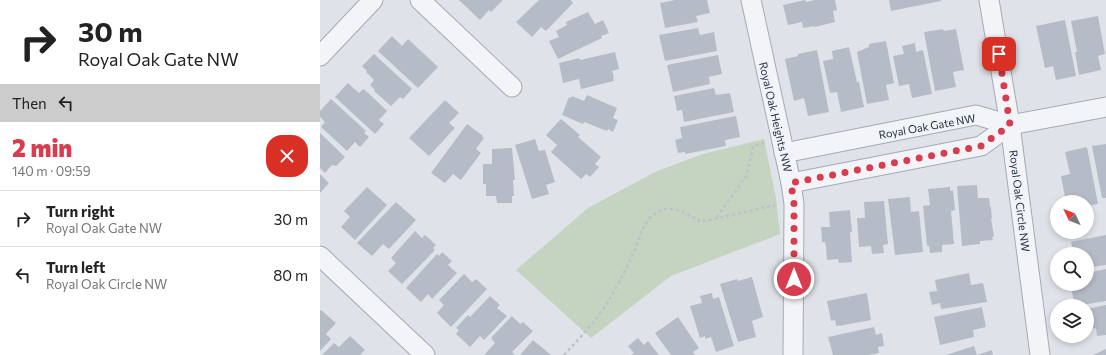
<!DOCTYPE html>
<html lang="en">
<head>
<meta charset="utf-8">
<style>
  :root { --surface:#fff; --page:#f6f6f6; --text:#222; --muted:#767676; --line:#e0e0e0; --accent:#d73c4f }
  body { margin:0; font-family:Commissioner,sans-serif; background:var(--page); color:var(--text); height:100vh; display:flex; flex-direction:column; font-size:15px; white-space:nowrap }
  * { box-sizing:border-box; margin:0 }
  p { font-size:13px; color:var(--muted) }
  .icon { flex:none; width:22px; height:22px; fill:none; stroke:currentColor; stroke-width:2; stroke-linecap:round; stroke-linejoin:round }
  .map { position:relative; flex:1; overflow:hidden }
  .sheet { display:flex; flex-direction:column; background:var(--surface); width:320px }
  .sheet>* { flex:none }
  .guide { background:#fff; color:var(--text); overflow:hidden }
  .needle { width:26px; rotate:313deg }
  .controls { position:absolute; left:730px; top:195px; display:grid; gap:8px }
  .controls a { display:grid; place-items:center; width:44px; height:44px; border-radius:50%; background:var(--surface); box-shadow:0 2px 6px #0003; font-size:20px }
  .pin { position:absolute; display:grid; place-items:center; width:34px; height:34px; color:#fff; margin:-17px; border-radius:8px; box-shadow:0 2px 6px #0006 }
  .me { position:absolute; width:44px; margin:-22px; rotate:0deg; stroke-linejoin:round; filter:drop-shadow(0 0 3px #0008) }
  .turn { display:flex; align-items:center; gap:14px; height:84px; padding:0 12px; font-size:18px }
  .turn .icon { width:52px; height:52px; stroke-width:2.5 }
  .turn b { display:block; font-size:28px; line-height:34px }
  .then { display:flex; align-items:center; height:38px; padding:0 12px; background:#0003; gap:8px; font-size:15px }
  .round { display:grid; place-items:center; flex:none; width:42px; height:42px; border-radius:16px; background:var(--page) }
  .headline { display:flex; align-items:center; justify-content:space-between; height:68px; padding:0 12px }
  h1 { font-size:24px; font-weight:800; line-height:30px; color:var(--accent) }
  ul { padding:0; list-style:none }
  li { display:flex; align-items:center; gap:12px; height:56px; padding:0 12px; border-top:1px solid var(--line) }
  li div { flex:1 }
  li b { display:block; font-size:15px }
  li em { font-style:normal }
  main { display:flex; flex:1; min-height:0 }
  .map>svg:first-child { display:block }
  .green { fill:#c4d4c0 }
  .building { fill:#b6bcc7 }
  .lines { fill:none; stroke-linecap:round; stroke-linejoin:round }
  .street-casing { stroke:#a4aab4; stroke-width:21 }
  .path { stroke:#bdc1c8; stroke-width:2.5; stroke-dasharray:3 3; stroke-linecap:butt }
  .street { stroke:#f2f4f7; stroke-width:19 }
  .route { stroke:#d73c4f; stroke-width:7; stroke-dasharray:0 12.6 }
  .labels { text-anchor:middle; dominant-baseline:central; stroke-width:3; stroke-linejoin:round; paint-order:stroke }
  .street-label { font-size:11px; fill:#273042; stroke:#eff2f7 }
</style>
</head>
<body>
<main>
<section class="sheet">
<div class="guide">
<div class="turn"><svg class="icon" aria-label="right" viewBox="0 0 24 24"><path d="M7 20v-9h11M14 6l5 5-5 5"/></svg><div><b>30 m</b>Royal Oak Gate NW</div></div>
<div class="then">Then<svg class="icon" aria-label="left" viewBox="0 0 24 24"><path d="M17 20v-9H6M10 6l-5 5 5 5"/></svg></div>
</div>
<div class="headline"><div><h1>2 min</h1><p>140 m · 09:59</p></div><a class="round" style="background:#d93025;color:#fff"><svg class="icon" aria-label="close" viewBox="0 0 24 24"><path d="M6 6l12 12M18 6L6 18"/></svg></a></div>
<ul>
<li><svg class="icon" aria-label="right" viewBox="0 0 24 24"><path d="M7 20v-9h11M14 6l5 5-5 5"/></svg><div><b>Turn right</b><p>Royal Oak Gate NW</p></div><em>30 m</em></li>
<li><svg class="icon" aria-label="left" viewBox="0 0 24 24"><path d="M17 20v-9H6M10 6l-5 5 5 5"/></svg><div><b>Turn left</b><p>Royal Oak Circle NW</p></div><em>80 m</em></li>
</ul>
</section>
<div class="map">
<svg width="786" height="355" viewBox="0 0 786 355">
  <rect width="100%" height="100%" fill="#dfe3e9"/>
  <path class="green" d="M444 139 456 198 460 234 351 276 271 338 196 270 268 208 337 171 383 154Z"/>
  <g class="building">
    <path d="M139 0H183L171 12 169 10 160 20Z"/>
    <path d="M219 0H252L251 1 253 3 226 31 221 27 212 37 196 22Z"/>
    <path d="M355 0H387L390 13 376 16 378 22 345 28 340 3Z"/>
    <path d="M485 0 486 2 495 0H515L517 10 513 11 515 22 495 27 494 26 483 28 482 22 468 25 463 5Z"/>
    <path d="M569 0H621V1L571 11Z"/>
    <path d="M268 12 275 24 283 20 289 33 281 36 282 38 238 59 229 41 239 37 236 31 247 25 246 22Z"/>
    <path d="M778 16 785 54 778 56 781 70 759 75 755 52H757L751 21Z"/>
    <path d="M745 20 756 76 736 80 733 66 725 68 716 26Z"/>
    <path d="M378 28 380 35 394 32 397 51 345 61 339 35Z"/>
    <path d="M623 29 624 31 636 29 644 70 633 72 636 87 615 91 604 32Z"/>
    <path d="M72 36 82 46 88 39 118 67 98 88 58 51Z"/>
    <path d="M566 41 574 83 566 85 569 100 547 104 537 52 549 47V44Z"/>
    <path d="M595 43 596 52 603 50 612 94 592 98 589 84 579 86 573 56 584 54 582 46Z"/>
    <path d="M529 47 537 82H539L544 107 521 112 517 92 510 93 503 61 513 59 512 51Z"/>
    <path d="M497 50 509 112 488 116 484 98 474 101 465 59 478 56V54Z"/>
    <path d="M295 52 299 69 292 71 294 77H293L294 81 261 89 259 79 243 83 239 63 259 58 260 60Z"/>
    <path d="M54 54 92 89 83 99 80 97 71 106 54 91 55 90 50 85 54 80 46 72 47 71 42 66Z"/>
    <path d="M398 55 402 74 389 77 390 84 353 92 347 65Z"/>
    <path d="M28 83 39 93 43 89 46 91 67 111 59 120 64 124 55 134 15 97Z"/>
    <path d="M394 88 396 95 410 93 414 112 364 122 362 110 357 111 354 96Z"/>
    <path d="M267 95 297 108 293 118 298 120 293 132 288 129 287 131 264 122 263 124 242 115 249 97 251 98 252 96 264 101Z"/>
    <path d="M11 99 46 131 44 133 49 137 40 147 35 142 27 151 1 127 5 122 0 117V111Z"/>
    <path d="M125 100 139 113 129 123 135 128 109 156 89 138Z"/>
    <path d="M416 116 420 137 405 140 406 146 365 154V152L358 153 355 140 362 138 360 127Z"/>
    <path d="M241 119 260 135 258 137 281 157 275 164 279 167 270 177 266 174 261 179 231 152 237 145 226 135Z"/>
    <path d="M147 124 163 136 162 137 164 138 156 149 161 153 141 180 133 174 125 183 111 173Z"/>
    <path d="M0 133 25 157 16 166 12 165 5 173 0 168Z"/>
    <path d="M215 139 219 151 225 150 235 182 226 185 229 194 212 199 195 145Z"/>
    <path d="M786 144V198H782L772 146Z"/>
    <path d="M767 147 778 204 767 206V202H746L741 176 750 174 745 152Z"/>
    <path d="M192 148 195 180H193L194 196H192V203H177L176 196H166V184H163V164H172V149Z"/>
    <path d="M0 174 9 183 0 193Z"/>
    <path d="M657 185 658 198H669L670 207H671L672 218H671L674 237H672L673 240 660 241V244L642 246 637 186Z"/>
    <path d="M47 187 67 205 35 240 21 227 30 217 24 211Z"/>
    <path d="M630 187V191L633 190 635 210 631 211 634 244 622 245V252L610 253 609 246H607L603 206 610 205 608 189Z"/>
    <path d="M590 197 591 212 599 211 603 252 575 255 568 199Z"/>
    <path d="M564 201 568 244 563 245 564 253 552 254 551 246 539 247 537 218H545L544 202Z"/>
    <path d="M76 202 96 220 69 249 63 244 52 256 37 243Z"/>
    <path d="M530 210 532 232H530L532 262 519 263 518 259 507 260 506 247 505 242H502L501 227H510L509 212Z"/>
    <path d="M95 231 102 238 105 235 116 245 113 248 115 250 82 284 68 271 76 263 71 258Z"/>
    <path d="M786 235V265L772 267 771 259 767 260V254H754L751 242Z"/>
    <path d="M122 252 132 261 128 265 137 273 112 299 108 294 101 302 86 288 117 254 119 256Z"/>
    <path d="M786 269V301L755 306 751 287 767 284V273Z"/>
    <path d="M649 273 651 285 663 283 667 302 621 309 620 303 612 305 609 292 617 291 615 280Z"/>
    <path d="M144 274 152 282 156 279 167 289 131 327 117 313 124 305 119 300Z"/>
    <path d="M432 277 443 317 432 321 436 337 418 342 400 284 417 279 418 281Z"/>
    <path d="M392 293 393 299 399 297 414 346 396 352 391 337 385 339V336L380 338 370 306 382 303 380 296Z"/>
    <path d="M547 293 551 320 519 326V325L516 326 515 320 511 321 507 301Z"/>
    <path d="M170 296 180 305 177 308 187 316 164 340 160 336 150 347 136 334 139 330 136 328 148 315 150 317Z"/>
    <path d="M786 305V335L777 336 776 328 767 330V309Z"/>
    <path d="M662 307 666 327 653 330 654 337 620 345 614 317Z"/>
    <path d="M1 310 16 323 6 334 11 339 0 351V311Z"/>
    <path d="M192 316 200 324 203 322 213 331 192 352 195 355H164L175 343 171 338Z"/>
    <path d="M358 317 379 348 373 352 375 355H351L335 333Z"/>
    <path d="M554 327 556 335 562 333 564 346 558 347 559 353 548 355H513L508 337Z"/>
    <path d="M30 336 45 350 40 355H2L14 343 19 347Z"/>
    <path d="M318 338 324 345 328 341 339 355H311L314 353 308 346Z"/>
    <path d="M213 340 231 355H200Z"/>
    <path d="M654 346 657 355H626Z"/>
    <path d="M786 349V355H773Z"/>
    <path d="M672 350 673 355H657Z"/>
  </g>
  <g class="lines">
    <g class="street-casing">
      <g id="street">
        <path d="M100 0 192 87"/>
        <path d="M431 0 471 183 474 204 473 355"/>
        <path d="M669 0 690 125 720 355"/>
        <path d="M0 56 53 0"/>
        <path d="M464 153 656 115 690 125"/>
        <path d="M471 183 661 146 690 125 786 107"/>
        <path d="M0 256 105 355"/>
      </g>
    </g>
    <g class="path">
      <path d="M397 217 427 175 433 146 444 143"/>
      <path d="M244 355C258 340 272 325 284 308 295 291 305 271 314 252 321 236 322 219 341 210 354 205 370 215 381 222L455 205"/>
    </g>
    <use href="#street" class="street"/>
  </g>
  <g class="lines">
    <path class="route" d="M474 279V204L471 183 661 146 690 125 679 54"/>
  </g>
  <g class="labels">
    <g class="street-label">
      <text transform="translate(456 117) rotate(77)">Royal Oak Heights NW</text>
      <text transform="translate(607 126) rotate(-10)">Royal Oak Gate NW</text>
      <text transform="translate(700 201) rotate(83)">Royal Oak Circle NW</text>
    </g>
  </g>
</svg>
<div class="controls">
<a><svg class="needle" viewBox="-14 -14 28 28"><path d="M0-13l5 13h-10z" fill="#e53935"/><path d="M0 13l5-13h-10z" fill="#767676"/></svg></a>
<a><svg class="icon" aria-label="search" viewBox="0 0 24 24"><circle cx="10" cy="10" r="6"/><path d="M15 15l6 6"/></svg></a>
<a><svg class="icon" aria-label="layers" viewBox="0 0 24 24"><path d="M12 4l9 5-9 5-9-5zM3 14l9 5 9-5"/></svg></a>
</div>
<div class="pin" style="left:679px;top:54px;background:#d93025"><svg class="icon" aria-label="arrive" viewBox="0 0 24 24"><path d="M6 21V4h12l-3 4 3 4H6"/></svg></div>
<svg class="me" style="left:474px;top:279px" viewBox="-20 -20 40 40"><circle r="17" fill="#d73c4f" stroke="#fff" stroke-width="3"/><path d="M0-11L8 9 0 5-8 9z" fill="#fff"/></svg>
</div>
</main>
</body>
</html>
